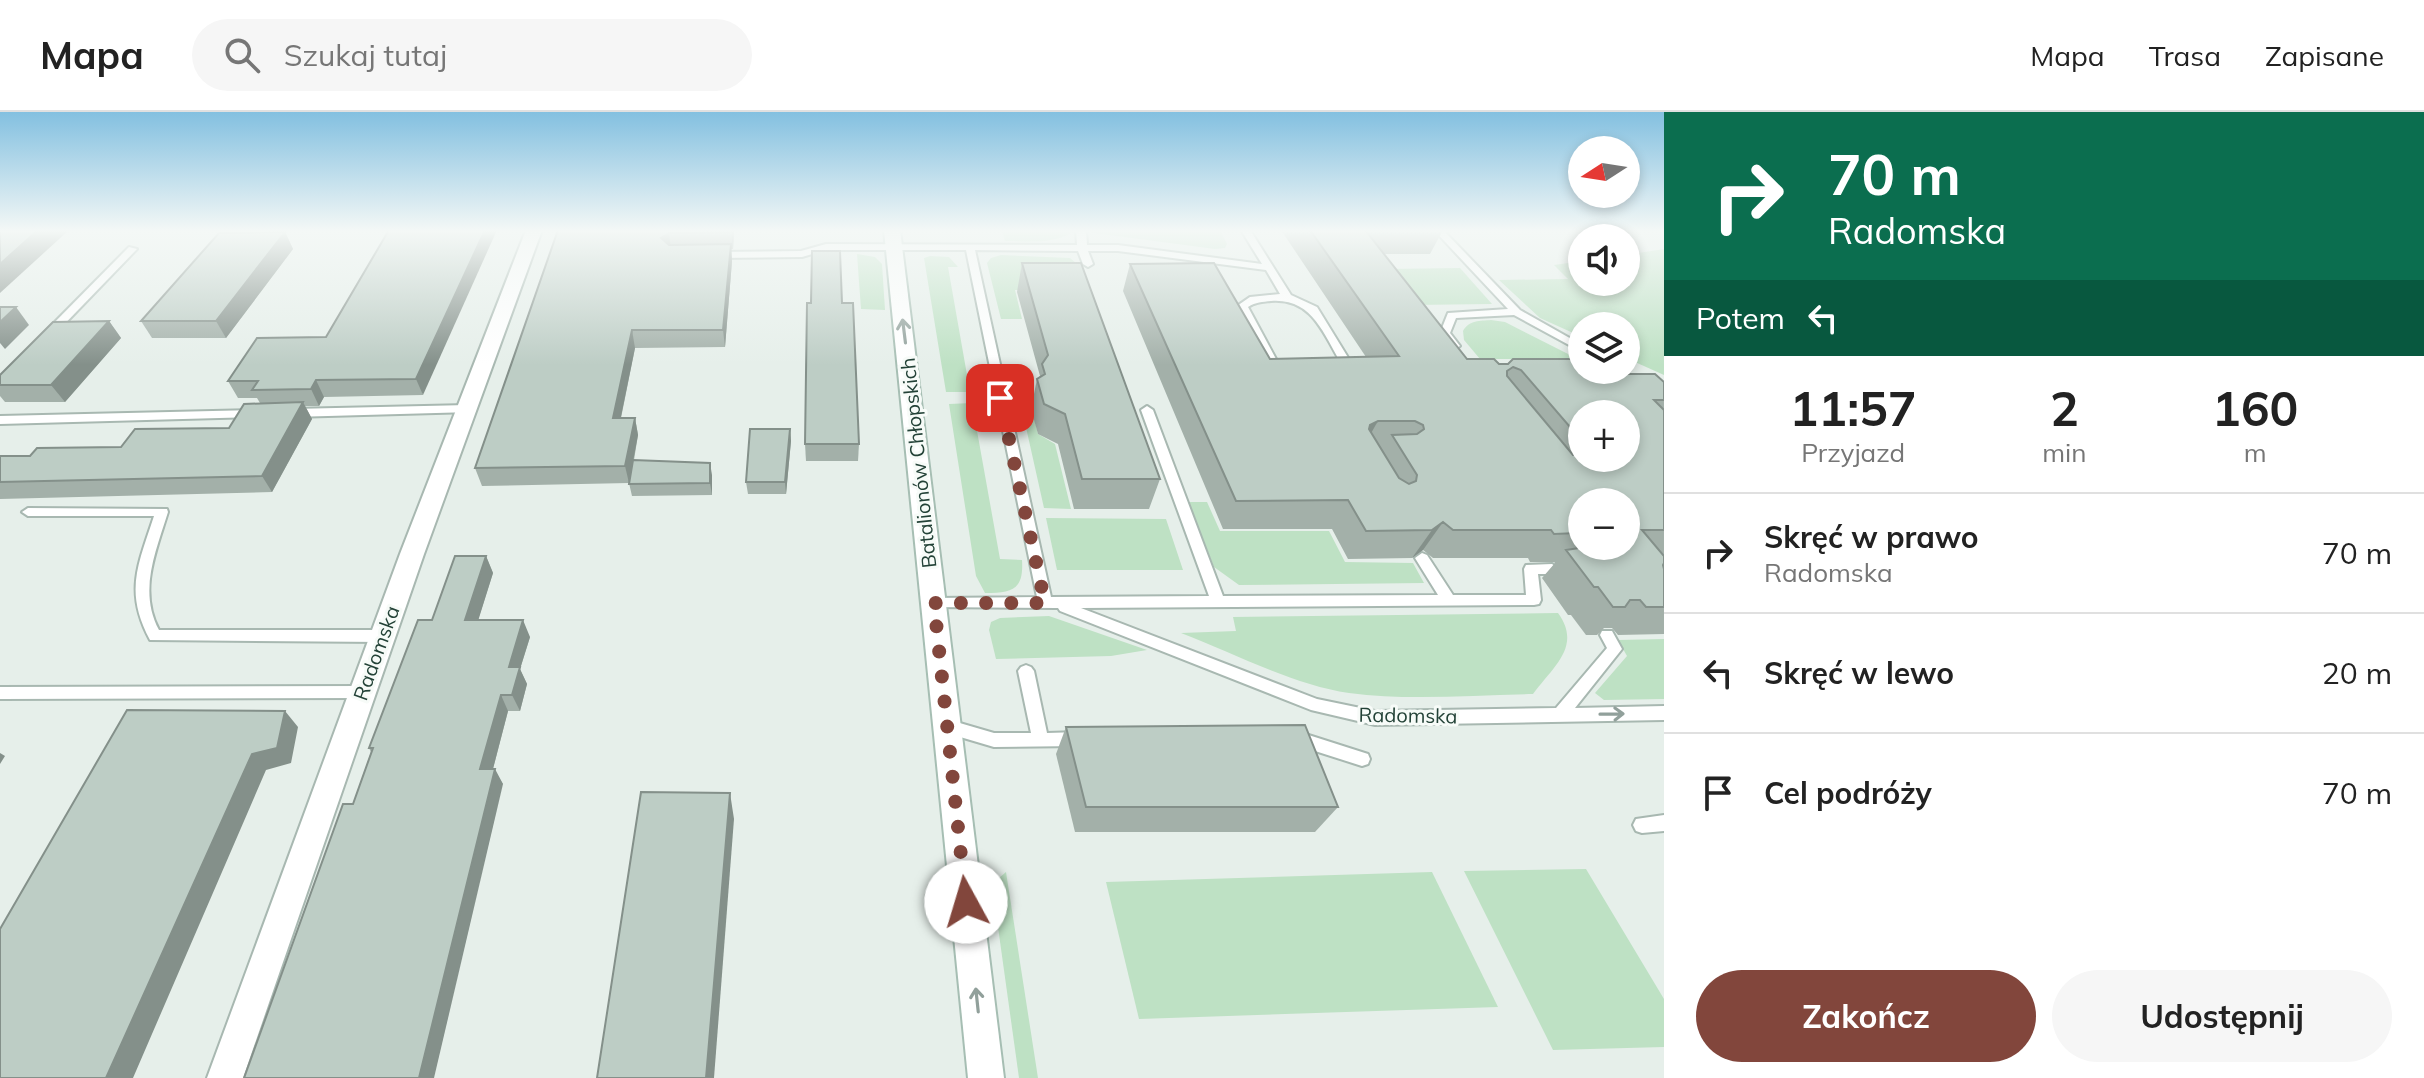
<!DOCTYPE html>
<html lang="pl">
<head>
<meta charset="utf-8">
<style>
  :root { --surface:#fff; --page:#f6f6f6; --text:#222; --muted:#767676; --line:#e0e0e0; --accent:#82463c }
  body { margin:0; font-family:Mulish,sans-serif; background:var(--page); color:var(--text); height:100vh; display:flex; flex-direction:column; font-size:30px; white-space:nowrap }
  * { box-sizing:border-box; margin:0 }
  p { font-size:26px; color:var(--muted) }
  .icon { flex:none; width:44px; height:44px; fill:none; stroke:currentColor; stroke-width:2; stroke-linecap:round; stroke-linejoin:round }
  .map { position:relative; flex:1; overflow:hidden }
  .details { display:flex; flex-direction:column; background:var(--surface); width:760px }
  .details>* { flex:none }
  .top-card { background:#0b6e4f; color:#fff; overflow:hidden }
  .needle { width:52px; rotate:258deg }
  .buttons { position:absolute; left:1568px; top:24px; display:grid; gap:16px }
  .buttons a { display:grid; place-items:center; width:72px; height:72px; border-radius:50%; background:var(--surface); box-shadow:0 4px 12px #0003; font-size:40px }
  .pin { position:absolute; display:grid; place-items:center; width:68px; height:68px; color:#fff; margin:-34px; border-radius:16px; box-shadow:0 4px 12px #0006 }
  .me { position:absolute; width:88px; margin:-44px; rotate:354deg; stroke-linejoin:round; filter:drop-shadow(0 0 6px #0008) }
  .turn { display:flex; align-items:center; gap:28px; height:168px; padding:0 32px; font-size:36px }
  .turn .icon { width:104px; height:104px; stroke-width:2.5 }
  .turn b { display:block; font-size:56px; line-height:68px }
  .then { display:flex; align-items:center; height:76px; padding:0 32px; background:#0003; gap:16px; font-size:30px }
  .eta { display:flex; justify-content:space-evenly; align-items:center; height:136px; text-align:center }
  .eta b { font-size:48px; font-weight:700; line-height:56px }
  .button { display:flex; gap:16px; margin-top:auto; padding:16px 32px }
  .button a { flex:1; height:92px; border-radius:48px; background:var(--accent); color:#fff; font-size:32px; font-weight:700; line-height:92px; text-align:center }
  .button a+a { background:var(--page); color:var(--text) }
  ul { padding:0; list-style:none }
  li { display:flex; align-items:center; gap:24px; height:120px; padding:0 32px; border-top:2px solid var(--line) }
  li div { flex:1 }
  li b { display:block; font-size:30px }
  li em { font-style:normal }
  header { display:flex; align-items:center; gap:48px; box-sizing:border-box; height:112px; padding:0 40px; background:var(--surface); border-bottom:2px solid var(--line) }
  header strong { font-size:38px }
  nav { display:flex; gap:44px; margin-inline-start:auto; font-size:28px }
  .search { width:560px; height:72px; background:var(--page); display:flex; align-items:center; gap:20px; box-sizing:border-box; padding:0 28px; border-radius:44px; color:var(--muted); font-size:30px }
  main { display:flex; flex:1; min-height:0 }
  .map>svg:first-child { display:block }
  .green { fill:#bee1c4 }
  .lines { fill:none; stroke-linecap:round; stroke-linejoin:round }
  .lane-casing { stroke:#a8b8b1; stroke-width:4 }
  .street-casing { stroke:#a8b8b1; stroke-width:4 }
  .secondary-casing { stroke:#a6beb3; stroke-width:4 }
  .lane { fill:#fff; fill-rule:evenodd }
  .street { fill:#fff; fill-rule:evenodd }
  .secondary { fill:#fff; fill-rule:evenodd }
  .wall { fill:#a3b0a9; fill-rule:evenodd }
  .shaded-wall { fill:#84908a }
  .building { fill:#bdcdc5; stroke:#84908a; stroke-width:2; fill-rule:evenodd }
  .oneway { stroke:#91a09b }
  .route { stroke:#82463c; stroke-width:14; stroke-dasharray:0 25.2 }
  .labels { text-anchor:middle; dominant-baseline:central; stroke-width:6; stroke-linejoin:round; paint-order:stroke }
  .street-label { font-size:20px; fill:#234237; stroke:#f7fbf8 }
</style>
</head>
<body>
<header>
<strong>Mapa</strong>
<div class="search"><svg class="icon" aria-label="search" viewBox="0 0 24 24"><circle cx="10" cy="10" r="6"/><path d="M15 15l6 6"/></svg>Szukaj tutaj</div>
<nav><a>Mapa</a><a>Trasa</a><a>Zapisane</a></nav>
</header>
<main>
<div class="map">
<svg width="1664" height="966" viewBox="0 0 1664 966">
  <rect width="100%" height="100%" fill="#e6efea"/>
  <g class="green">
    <path d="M1002 118H1071L1070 122C1050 132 1027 129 1005 129Z"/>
    <path d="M1093 118H1220L1227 132 1225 136 1215 137 1094 121Z"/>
    <path d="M1664 137V263L1626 246V214H1582V225L1540 206 1499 168 1568 167 1554 153 1582 149V170H1626V143Z"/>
    <path d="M857 142 875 145 882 152 885 198 861 197Z"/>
    <path d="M1001 143 1070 146 1076 151 1075 178H1015L1022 207H1001L987 151 991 146Z"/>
    <path d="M930 144 949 145 958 155H948L970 280H946L924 146Z"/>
    <path d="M1460 156 1492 192 1411 193 1385 157Z"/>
    <path d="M1491 208 1505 210 1578 247H1480L1464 228 1463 219C1469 208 1480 209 1491 208Z"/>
    <path d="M972 291 1000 447 1022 448C1024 478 1012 481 985 481L976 464 949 292Z"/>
    <path d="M1021 293H1031L1038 322 1055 332 1071 397 1044 396Z"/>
    <path d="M1188 390H1207L1220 419H1329L1345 450 1413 451 1424 471 1239 473 1214 455Z"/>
    <path d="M1046 406 1166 407 1183 458H1057Z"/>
    <path d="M1558 501C1582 534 1554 554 1533 582 1473 583 1409 589 1349 581 1294 573 1233 541 1181 521L1236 519 1233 505Z"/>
    <path d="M1049 504 1147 538 1111 544 996 547 989 518 991 510 1000 506Z"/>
    <path d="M1664 527V587L1604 588 1595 581 1627 544 1618 528Z"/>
    <path d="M1586 757 1664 887V935L1553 938 1464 759Z"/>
    <path d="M1006 760 1038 966H1019L992 772Z"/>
    <path d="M1432 760 1498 895 1139 907 1106 770Z"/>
  </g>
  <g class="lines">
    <g class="lane-casing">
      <g id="lane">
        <path d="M1076 118H1086L1087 133H1118L1262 152 1241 118H1250L1291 183 1317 195 1352 252 1341 259H1333V255L1341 251C1323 221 1312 186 1271 189 1262 190 1256 190 1248 195L1276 247 1291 255 1286 258 1268 251 1237 194 1250 185 1280 182 1266 158 1118 139H1088L1093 152 1088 155 1083 152 1078 139 975 138 1051 485 1209 484 1141 298 1147 294 1153 298 1223 484 1438 483 1415 446 1422 441 1427 443 1453 483H1526L1524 457 1526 453 1552 452 1559 457 1552 462H1538L1541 488 1539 492 1534 493 1081 496 1317 587 1375 599 1556 596 1607 536 1600 523 1602 519H1612L1622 537 1575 596 1664 594V608L1375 613 1311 598 1060 499 1058 496 929 495 927 491 929 487 934 486 1037 485 966 138H826L802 145 713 146 708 143 713 140 801 139 826 132 1077 133Z"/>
        <path d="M1434 118H1443L1520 198 1582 233V240L1514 203 1456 206 1450 221 1460 234 1455 237 1451 236 1440 221 1448 201 1508 197Z"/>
        <path d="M129 135 137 137 52 225H44V221Z"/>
        <path d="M468 293 474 297 472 300 292 305 286 301 292 297Z"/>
        <path d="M255 298 259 299V305L0 312V304Z"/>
        <path d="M28 396 167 397 168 400C156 439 138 479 159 518H382L387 520 389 524 387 528 382 530 150 528C124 480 138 453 154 404H28L22 400Z"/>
        <path d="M1026 553 1031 555 1034 559 1047 621 1079 620 1085 622 1087 627 1085 632 1079 634 994 635 940 619 938 614 940 609 946 607 994 621H1031L1018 559 1021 555Z"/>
        <path d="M362 574 367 576 370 580 367 584 362 586 0 587V575Z"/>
        <path d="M1296 619 1368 642 1370 647 1368 652 1362 654 1290 631 1288 626 1290 621Z"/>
        <path d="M1664 703V719L1642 721 1636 719 1633 713 1636 707Z"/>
      </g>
    </g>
    <g class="street-casing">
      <path id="street" d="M526 118H542L424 442 243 966H207L400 442Z"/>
    </g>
    <g class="secondary-casing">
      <path id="secondary" d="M884 118H900L1004 966H968Z"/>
    </g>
    <use href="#lane" class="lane"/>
    <use href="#street" class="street"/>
    <use href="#secondary" class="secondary"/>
  </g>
  <g class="wall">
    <path d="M389 118 423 283 324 285 319 294H305L312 307 272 380 0 387V344H30L121 335 229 316 260 291 257 286H238L228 269 326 225Z"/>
    <path d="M558 118H734L733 137H731L732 149 725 235 635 236 621 306H635L638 323 634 348 712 363V383L632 384 629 371 482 374 475 356Z"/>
    <path d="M1281 118H1443L1430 142H1384L1467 247 1499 252 1628 262 1664 270V451L1663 453 1664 457V522L1618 523 1612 516H1604L1597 523H1586L1571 503H1568L1542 466 1555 451 1554 450H1530L1528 446H1433L1423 438 1412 446 1348 447 1332 417H1223L1123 179 1130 152 1270 247 1366 245ZM1582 302 1626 346H1582ZM1582 390 1626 434H1582Z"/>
    <path d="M285 120 293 137 226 226H152L141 209Z"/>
    <path d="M1022 151 1160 367 1149 397H1074L1058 332 1038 322 1031 297 1037 267 1040 264 1017 180Z"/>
    <path d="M842 191 859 332 858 349H806L805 332Z"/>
    <path d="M109 209 121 226 65 290H5L0 284V263Z"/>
    <path d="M790 317 791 329 786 382H748L746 370Z"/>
    <path d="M486 444 493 461 478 508 530 525 520 557 527 572 520 599H508L493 657 503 672 353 692 371 640 369 636 432 508Z"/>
    <path d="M1066 615 1338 695 1315 720H1075L1056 642Z"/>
  </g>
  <g class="shaded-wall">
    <path d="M38 118H69L0 181V152Z"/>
    <path d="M485 118H497L423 283 416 267Z"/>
    <path d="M732 118H734L733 137 732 120Z"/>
    <path d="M285 120 293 137 226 226 216 209Z"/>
    <path d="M669 121 671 137 661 126Z"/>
    <path d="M731 132 732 149 725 235 723 218Z"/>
    <path d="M16 195 29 213 5 237 0 231V210Z"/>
    <path d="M109 209 121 226 65 290 51 273Z"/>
    <path d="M632 218 635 236 617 324 613 306Z"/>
    <path d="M316 268 324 285 319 294 311 277Z"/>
    <path d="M303 290 312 307 272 380 262 364Z"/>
    <path d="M635 306 638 323 629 371 625 354Z"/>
    <path d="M1378 309 1362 337 1370 313Z"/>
    <path d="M790 317 791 329 786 382 785 370Z"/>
    <path d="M710 351 712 363V383L710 371Z"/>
    <path d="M1443 410 1423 438 1412 446 1432 418Z"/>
    <path d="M486 444 493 461 473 525 465 508Z"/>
    <path d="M523 508 530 525 520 557 527 572 520 599 512 583 509 555Z"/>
    <path d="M501 583 508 599 489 672 480 657Z"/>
    <path d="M285 599 298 615 291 651 266 658 133 966H106L252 642Z"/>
    <path d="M0 641 5 644 0 652Z"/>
    <path d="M495 657 503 672 434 966H419Z"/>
    <path d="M730 681 734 707 714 966H706Z"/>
  </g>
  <g class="building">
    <path d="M0 118H38L0 152Z"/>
    <path d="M389 118H485L416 267 316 268 311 277 252 278 258 269H228L257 226 326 225Z"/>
    <path d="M558 118H732V120L669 121 661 126 669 133 731 132 723 218H632L613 306H635L625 354 475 356Z"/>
    <path d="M1310 118H1365L1467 247H1494L1499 252H1508L1513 247H1582V258H1625L1628 262H1655L1664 270V288H1654L1664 298V418H1642L1664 444V451L1663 453 1664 457V495H1646L1640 488H1630L1625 495H1613L1598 475H1594L1566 438 1579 436 1582 434H1626V390H1582V424L1578 421 1554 422 1551 418H1453L1443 410 1432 418 1366 419 1348 388 1236 389 1130 152 1214 151 1270 247 1399 244ZM1513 255 1521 258 1582 329V302H1626V346H1582V343H1573L1507 264V259ZM1378 309H1415L1423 313 1424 317 1417 322 1392 323 1417 363 1416 369 1409 372 1399 366 1369 317 1370 313Z"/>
    <path d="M285 120 216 209H141L219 121Z"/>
    <path d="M812 139H840L842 191H853L859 332H805L807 191H811Z"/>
    <path d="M1022 151H1081L1160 367H1082L1065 302 1044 292 1037 267 1045 262 1042 252 1048 243Z"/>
    <path d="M0 195H16L0 210Z"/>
    <path d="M109 209 51 273H0V263L53 210Z"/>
    <path d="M303 290 262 364 0 370V344H30L37 336 121 335 135 317 229 316 244 292Z"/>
    <path d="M750 317H790L785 370H746Z"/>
    <path d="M633 348 710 351V371L629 372Z"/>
    <path d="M455 444H486L465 508H523L509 555H520L512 583H501L480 657H495L419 966H244L343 692H353L373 636H369L418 508H432Z"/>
    <path d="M127 598 285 599 277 636 252 642 106 966H0V817Z"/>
    <path d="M1305 613 1338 695H1086L1066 615Z"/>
    <path d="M641 680 730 681 706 966H597Z"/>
  </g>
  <defs><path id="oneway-shaft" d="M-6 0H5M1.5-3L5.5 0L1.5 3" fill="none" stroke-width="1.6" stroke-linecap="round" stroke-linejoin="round" transform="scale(2)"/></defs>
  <g class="oneway">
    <use href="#oneway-shaft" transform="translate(904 219) rotate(-97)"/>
    <use href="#oneway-shaft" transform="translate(1612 602) rotate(-1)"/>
    <use href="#oneway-shaft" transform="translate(977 888) rotate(-96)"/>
  </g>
  <linearGradient id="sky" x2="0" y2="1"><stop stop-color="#83c0e0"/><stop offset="0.47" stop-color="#f4f8f6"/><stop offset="1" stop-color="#f4f8f6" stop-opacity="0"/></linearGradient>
  <rect width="1664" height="253" fill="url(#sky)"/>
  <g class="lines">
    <path class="route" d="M966 790 934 491H1045L1000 286"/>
  </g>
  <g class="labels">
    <g class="street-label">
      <text transform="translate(918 351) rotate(-96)">Batalionów Chłopskich</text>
      <text transform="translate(376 541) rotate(-70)">Radomska</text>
      <text transform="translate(1408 603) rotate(1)">Radomska</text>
    </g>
  </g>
</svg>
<div class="buttons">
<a><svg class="needle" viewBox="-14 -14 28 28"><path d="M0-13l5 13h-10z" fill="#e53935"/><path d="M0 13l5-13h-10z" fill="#767676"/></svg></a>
<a><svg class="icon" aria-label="sound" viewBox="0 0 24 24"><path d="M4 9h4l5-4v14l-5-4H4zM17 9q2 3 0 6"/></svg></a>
<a><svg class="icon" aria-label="layers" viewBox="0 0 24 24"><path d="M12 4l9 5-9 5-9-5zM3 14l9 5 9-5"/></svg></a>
<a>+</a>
<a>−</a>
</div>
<div class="pin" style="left:1000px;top:286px;background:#d93025"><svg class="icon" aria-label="arrive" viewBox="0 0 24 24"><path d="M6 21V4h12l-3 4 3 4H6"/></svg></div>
<svg class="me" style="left:966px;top:790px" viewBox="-20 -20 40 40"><circle r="19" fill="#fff"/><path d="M0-13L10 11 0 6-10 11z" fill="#82463c"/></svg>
</div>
<section class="details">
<div class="top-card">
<div class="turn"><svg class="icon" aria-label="right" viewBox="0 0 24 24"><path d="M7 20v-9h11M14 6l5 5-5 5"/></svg><div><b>70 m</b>Radomska</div></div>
<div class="then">Potem<svg class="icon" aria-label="left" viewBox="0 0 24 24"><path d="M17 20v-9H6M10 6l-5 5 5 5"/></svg></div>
</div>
<div class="eta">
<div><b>11:57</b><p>Przyjazd</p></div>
<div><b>2</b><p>min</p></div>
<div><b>160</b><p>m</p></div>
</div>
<ul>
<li><svg class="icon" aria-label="right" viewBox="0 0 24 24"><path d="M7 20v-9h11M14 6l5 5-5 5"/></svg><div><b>Skręć w prawo</b><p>Radomska</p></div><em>70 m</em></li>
<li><svg class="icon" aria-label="left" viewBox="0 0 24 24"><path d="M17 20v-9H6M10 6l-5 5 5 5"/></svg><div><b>Skręć w lewo</b></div><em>20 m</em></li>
<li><svg class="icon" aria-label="arrive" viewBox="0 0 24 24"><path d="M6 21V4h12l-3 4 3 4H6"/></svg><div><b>Cel podróży</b></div><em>70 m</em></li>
</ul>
<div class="button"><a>Zakończ</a><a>Udostępnij</a></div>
</section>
</main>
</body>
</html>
